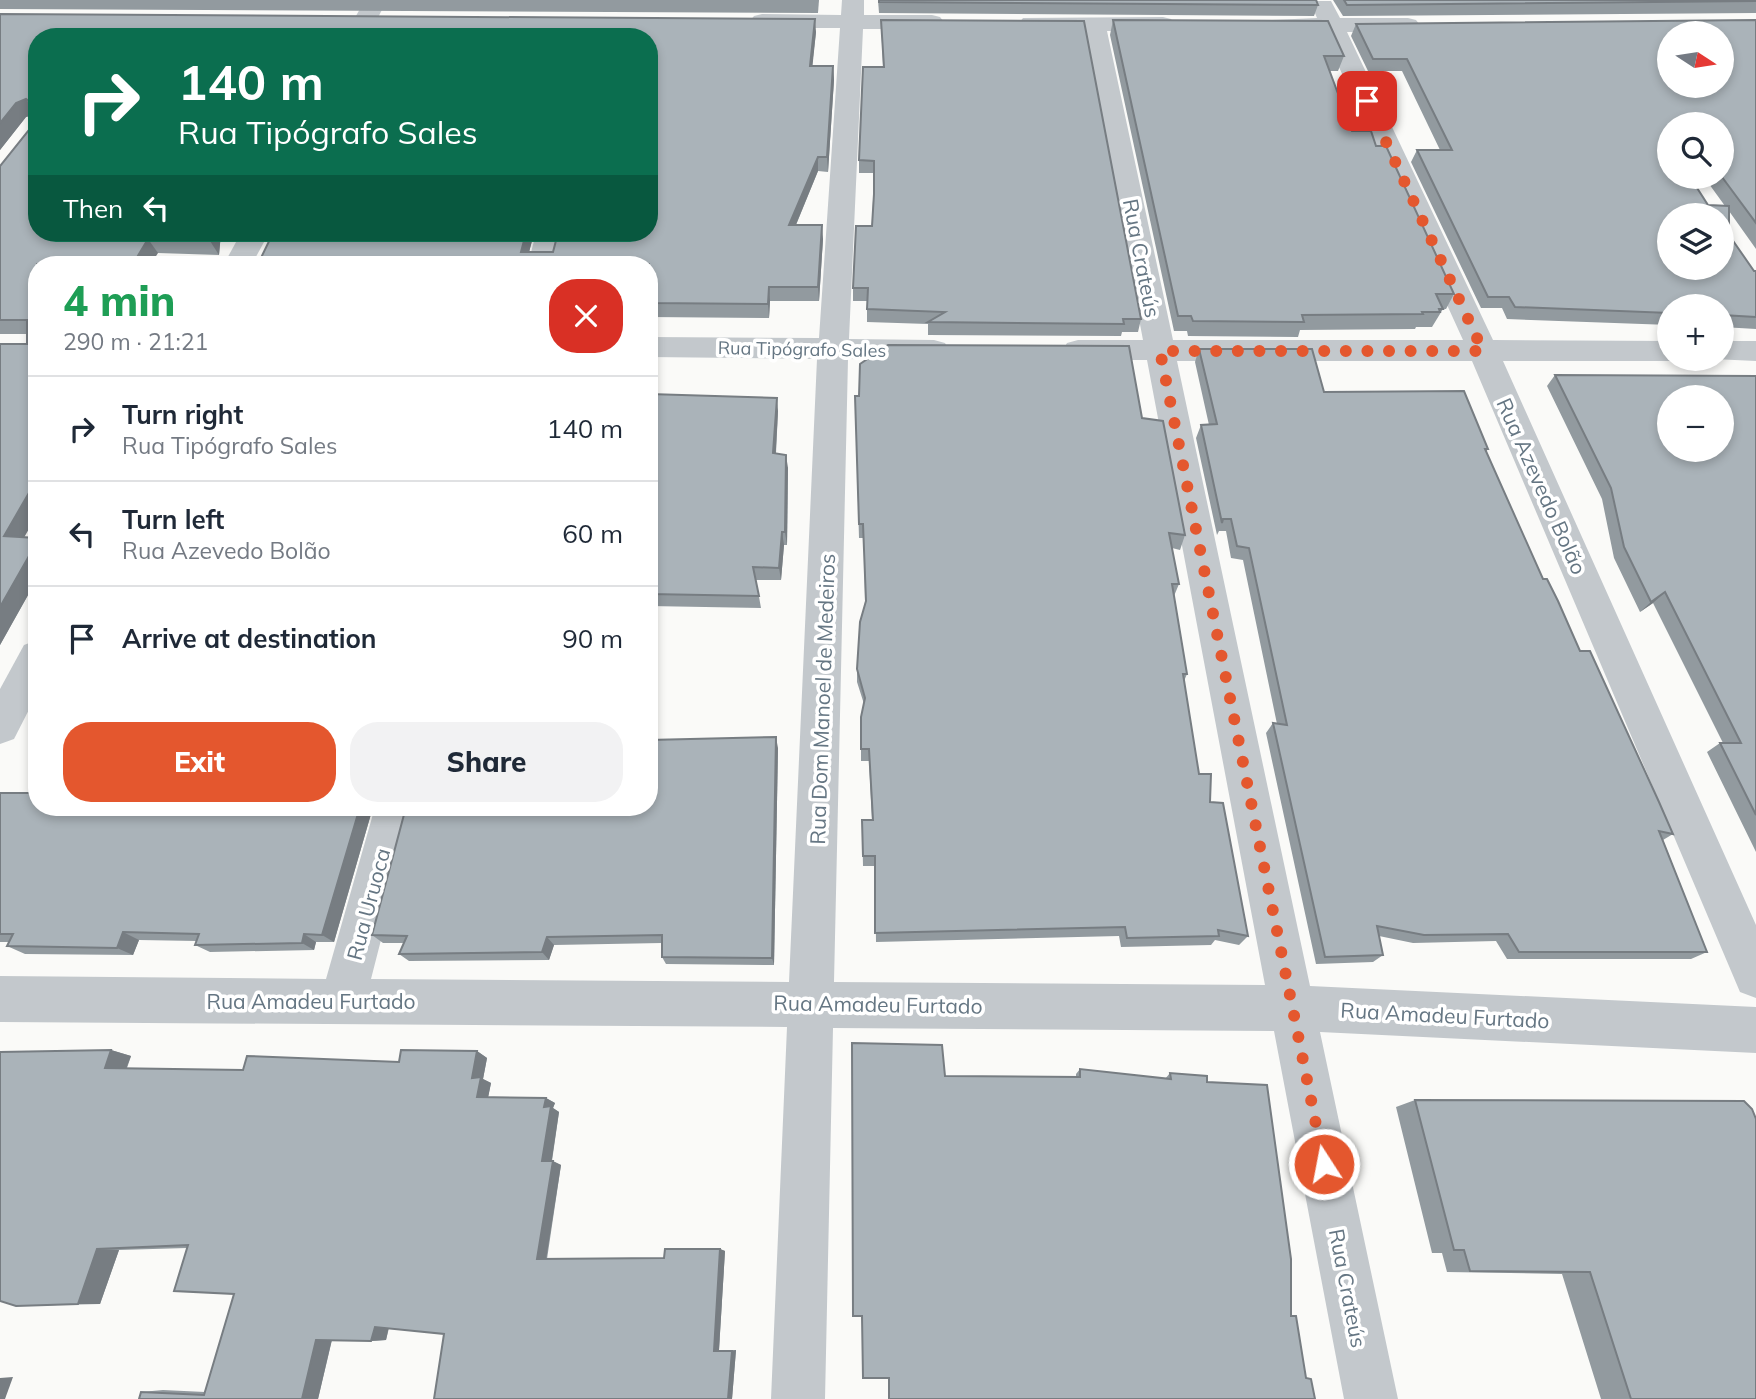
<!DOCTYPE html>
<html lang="en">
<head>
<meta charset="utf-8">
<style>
  :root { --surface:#fff; --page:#f2f2f3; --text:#1f2937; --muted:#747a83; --line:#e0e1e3; --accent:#e4572e }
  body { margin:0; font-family:Mulish,sans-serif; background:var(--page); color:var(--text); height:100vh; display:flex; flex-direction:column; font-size:26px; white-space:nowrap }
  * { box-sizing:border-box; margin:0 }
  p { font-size:23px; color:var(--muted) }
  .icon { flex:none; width:38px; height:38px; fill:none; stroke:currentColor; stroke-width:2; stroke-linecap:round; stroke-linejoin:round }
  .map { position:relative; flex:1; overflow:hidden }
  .sheet { position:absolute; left:28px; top:256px; width:630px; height:560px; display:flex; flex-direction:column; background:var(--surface); border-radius:28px; box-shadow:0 4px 10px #0003 }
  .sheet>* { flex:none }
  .guide { position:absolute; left:28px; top:28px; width:630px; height:214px; border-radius:28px; box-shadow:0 4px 10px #0003; background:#0b6e4f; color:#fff; overflow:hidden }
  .needle { width:46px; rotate:102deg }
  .tools { position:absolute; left:1657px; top:21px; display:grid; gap:14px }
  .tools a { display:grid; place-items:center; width:77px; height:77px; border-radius:50%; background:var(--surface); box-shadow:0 4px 10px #0003; font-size:35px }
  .pin { position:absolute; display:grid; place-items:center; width:60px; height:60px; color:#fff; margin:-30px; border-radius:14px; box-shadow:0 4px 10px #0006 }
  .me { position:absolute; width:77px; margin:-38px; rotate:349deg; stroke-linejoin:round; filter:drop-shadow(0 0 5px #0008) }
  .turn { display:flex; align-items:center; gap:24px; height:147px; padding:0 35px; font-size:32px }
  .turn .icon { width:91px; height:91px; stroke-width:2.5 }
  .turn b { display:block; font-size:49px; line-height:60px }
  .then { display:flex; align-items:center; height:66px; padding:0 35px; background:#0003; gap:14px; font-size:26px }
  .round { display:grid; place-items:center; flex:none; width:74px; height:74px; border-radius:28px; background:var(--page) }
  .headline { display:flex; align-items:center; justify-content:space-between; height:119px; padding:0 35px }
  h1 { font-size:42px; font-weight:800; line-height:52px; color:#1e9e55 }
  .primary-button { display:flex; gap:14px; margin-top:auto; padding:14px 35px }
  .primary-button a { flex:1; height:80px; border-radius:28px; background:var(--accent); color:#fff; font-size:28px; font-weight:800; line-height:80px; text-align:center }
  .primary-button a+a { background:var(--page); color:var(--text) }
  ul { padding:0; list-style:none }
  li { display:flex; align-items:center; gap:21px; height:105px; padding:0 35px; border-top:2px solid var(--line) }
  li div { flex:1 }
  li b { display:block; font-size:26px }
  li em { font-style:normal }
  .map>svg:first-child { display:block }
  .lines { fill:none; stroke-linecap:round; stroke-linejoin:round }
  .minor { fill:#c3c8cc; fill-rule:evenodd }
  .wall { fill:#929a9f; fill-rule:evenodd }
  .shaded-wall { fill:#777d82 }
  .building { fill:#aab3b9; stroke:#777d82; stroke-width:2; fill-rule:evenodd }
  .route { stroke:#e4572e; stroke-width:12; stroke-dasharray:0 21.6 }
  .labels { text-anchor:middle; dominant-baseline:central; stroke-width:7; stroke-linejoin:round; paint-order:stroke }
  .far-street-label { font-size:18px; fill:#657683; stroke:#fff }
  .street-label { font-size:21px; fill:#657683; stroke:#fff }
</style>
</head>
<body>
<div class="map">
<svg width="1756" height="1399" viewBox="0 0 1756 1399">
  <rect width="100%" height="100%" fill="#fafaf8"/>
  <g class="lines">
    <g class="minor">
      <path d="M365 0H387L368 37H344Z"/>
      <path d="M842 0H864V15H932L940 17 944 22 940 27 932 29H863L849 339 934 340 945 343 949 350 945 357 934 360 848 359 834 982 1265 985 1147 360H1078L1067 357 1063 350 1067 343 1078 340H1143L1084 30H1031L1023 28 1019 23 1023 18 1163 17 1171 19 1175 24 1171 29 1163 31H1107L1173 340H1463L1323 32 1272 30 1268 25 1272 20 1317 18 1312 6 1315 1H1331L1340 18H1408L1416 20 1420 25 1416 30 1408 32H1347L1493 340 1670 341V359H1679L1670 361H1503L1756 925V998L1740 992 1472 361H1177L1310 986 1756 1007V1053L1320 1032 1398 1399H1344L1274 1031 833 1028 825 1399H771L787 1027 0 1022V976L326 979 375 807H415L371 979 789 982 817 359 649 357V337L819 338 840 28H762L754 26 750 21 754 16 762 14 841 15Z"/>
      <path d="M241 233H269L252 264H224Z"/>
      <path d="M536 233H564L556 264H528Z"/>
      <path d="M1722 341H1756V361L1713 359H1722Z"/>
      <path d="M37 640V694L14 739 0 744V689L24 645Z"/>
    </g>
  </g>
  <g class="wall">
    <path d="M0 0H819L818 13 0 9Z"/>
    <path d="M878 0H1317L1318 5 1314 16 879 13Z"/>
    <path d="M1333 0H1756V13L1343 16Z"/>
    <path d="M0 14 816 32 812 66H833L834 80 828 172 818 171 796 225 823 239 819 301H770L769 318 649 317V264L273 233H534L529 252H553L649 233 37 37 221 233 219 255 158 253 37 264 24 537 37 579 0 645V344H27V334H0V166L29 130V116L26 117 0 150Z"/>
    <path d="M881 20 1141 319 1138 332H1122L1121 336 928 335V324L867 322V301H853V288L872 226 874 173H859V160L883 67Z"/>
    <path d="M1113 20 1344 56 1338 71H1329L1352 131 1376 146 1454 294 1446 309H1443L1432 327H1416L1415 329 1300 330 1298 337 1188 336 1187 331H1174L1110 35Z"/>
    <path d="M1756 20V249L1729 211V235L1754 271H1756V329L1722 327V306H1670V325L1507 319 1502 308H1481L1411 162 1417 150H1440L1402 71H1368L1351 36 1356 24ZM1670 124H1722V177H1704L1725 206 1708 205 1670 177Z"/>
    <path d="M1199 349 1488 449 1486 452 1543 579 1673 834 1663 840 1707 952 1691 959H1507L1496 941 1413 943 1379 936 1383 955 1373 962 1316 964 1266 733 1273 723 1277 724 1243 560 1231 558 1226 531H1219L1217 535 1196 438 1201 425H1209L1195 362Z"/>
    <path d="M1555 375 1756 376V852L1707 752 1720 743H1723L1653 603 1640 612 1614 558 1602 499 1547 386Z"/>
    <path d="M649 394 778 411 776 453 788 468 787 545H784L781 580H756L761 608 649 606Z"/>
    <path d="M855 396 1142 418 1185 535 1180 550 1172 548 1179 584 1174 596 1187 674 1184 681 1199 774 1210 802 1248 936 1239 945 1215 940 1211 945 1121 947 1119 936 876 942 875 866H863L862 820H872L869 761H861V717L864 704 857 682V669L865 602 864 538H859Z"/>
    <path d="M778 748 774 965 666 964 662 957V943L554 945 549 960 409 961 399 954 404 943H383L372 935Z"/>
    <path d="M0 793 37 807H373L334 942H316L314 950 210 952 195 945 197 941 139 940 133 955 25 954 7 946 9 942H0Z"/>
    <path d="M111 1050 131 1056 127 1068 243 1070 399 1062 477 1051 487 1058 483 1079 491 1083 488 1097 546 1098 555 1103 553 1108 559 1112 552 1161 561 1165 547 1259 664 1258 720 1249 725 1251 719 1350H736L732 1399H434L444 1334 389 1328 386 1340 371 1341 332 1340 318 1399H139L141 1392 163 1390 205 1392 234 1294 187 1248 119 1250 100 1304 16 1306Z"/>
    <path d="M1080 1069 1165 1079 1170 1073 1207 1076 889 1378 862 1316 945 1076 1076 1077V1074Z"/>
    <path d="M1415 1100 1756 1399H1601L1562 1274 1447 1272 1442 1253H1432L1396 1107Z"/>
  </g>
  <g class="shaded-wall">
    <path d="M815 19 816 32 811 80 810 66Z"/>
    <path d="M833 66 834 80 828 172 827 157Z"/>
    <path d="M26 99 36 114 26 117 0 150V123L16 103Z"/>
    <path d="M818 157V171L790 239 789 225Z"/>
    <path d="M822 225 823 239 819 301 818 287Z"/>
    <path d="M211 233H221L219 255 210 241Z"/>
    <path d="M526 233H534L526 264 521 252Z"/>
    <path d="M148 239 158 253 151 264H133Z"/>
    <path d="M769 287 770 301 769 318 768 304Z"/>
    <path d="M777 398 778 411 775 466 773 453Z"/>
    <path d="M786 455 788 468 787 545 785 532Z"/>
    <path d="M37 479V515L18 548 4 536Z"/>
    <path d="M782 532 784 545 781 580 779 568Z"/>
    <path d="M37 542V579L0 645V607Z"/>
    <path d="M1665 592 1653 603 1640 612 1651 602Z"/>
    <path d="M776 737 778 748 774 965 772 958Z"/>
    <path d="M360 807H373L334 942 322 935Z"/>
    <path d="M123 932 139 940 133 955 117 948Z"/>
    <path d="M304 934 316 942 314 950 302 943Z"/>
    <path d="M547 937 554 945 549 960 542 952Z"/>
    <path d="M111 1050 131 1056 124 1074 105 1068Z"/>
    <path d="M477 1051 487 1058 483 1079 491 1083 487 1103 477 1097 472 1078Z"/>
    <path d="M546 1098 555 1103 553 1108 559 1112 551 1165 542 1161 544 1107Z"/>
    <path d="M553 1161 561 1165 546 1260 537 1259Z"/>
    <path d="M97 1249 119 1250 100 1304H78Z"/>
    <path d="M720 1249 725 1251 719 1350 714 1351Z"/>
    <path d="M389 1326 386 1340 371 1341 375 1327Z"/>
    <path d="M332 1339 318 1399H302L316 1340Z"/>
    <path d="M736 1350 732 1399H728L732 1351Z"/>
    <path d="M13 1377 5 1399H0V1378Z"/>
  </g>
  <g class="building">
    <path d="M879 0H1316L1318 5 879 2Z"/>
    <path d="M1344 0H1756V1L1347 5Z"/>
    <path d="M0 14 815 19 810 66H833L827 157H818L789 225H822L818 287H769L768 304 649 303V264H258L273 233H526L521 252H553L558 233H649V37H37V233H211L210 241 148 239 133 264H37V479L4 536 37 538V542L0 607V344H27V320H0V166L29 130 30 102 26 99 16 103 0 123Z"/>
    <path d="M881 20 1084 21 1141 319H1123L1124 324 928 322 945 312 867 309 868 288H853L856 226H872L874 194V161L859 160 863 67H884Z"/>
    <path d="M1113 20 1328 21 1344 56H1324L1352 131H1371L1376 146H1386L1454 294H1436L1443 309H1439L1440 312H1422L1423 314 1302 315 1304 322 1193 321 1191 316H1178Z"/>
    <path d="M1756 20V223L1722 177V124H1670V177H1690L1708 205 1729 206V235L1754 271H1756V317L1722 315V306H1670V313L1515 307 1509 297H1488L1417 150H1452L1407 59H1373L1356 24ZM1670 33H1722V86H1670ZM1670 215H1722V268H1670Z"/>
    <path d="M888 345 1129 346 1142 418 1163 421 1185 535 1169 533 1179 584H1172L1187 674H1183L1199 774H1211L1210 802 1223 803 1248 936 1218 930 1219 936 1127 938 1125 927 875 933V856H863L862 820H873L869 749H861V717L865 698 857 669 860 622 866 601 863 524H859L855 396H859L860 364Z"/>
    <path d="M1199 349H1312L1324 392 1464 391 1488 449H1485L1543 579H1547L1558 601 1580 651H1590L1659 802 1673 834 1659 831 1707 952H1519L1508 934 1424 935 1377 926 1383 955 1325 957 1273 723 1287 725 1249 548 1237 546 1231 519H1223L1222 523 1201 425 1217 424Z"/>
    <path d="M1555 375 1756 376V815L1720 743H1741L1665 592 1651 602 1624 547 1611 488ZM1670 397H1722V450H1670Z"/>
    <path d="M649 394 777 398 773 453 786 455 785 532H782L779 568 753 567 759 596 649 594Z"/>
    <path d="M776 737 772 958 662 957V935L547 937 542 952 399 954 407 936 372 935 406 807H649V740Z"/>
    <path d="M0 793H37V807H360L322 935 304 934 302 943 195 945 199 934 123 932 117 948 7 946 13 934H0Z"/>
    <path d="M852 1043 942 1045 945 1076 1080 1077V1069L1171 1079 1170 1073 1207 1076V1082L1267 1085 1291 1259V1316H1296L1306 1378 1311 1379 1315 1399H889V1378H863L862 1316H853Z"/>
    <path d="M111 1050 105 1068 243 1070 247 1056 399 1062 401 1050 477 1051 472 1078 481 1077 477 1097 546 1098 544 1107 551 1106 542 1161H553L537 1259 664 1258 665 1249H720L714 1351H732L728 1399H434L444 1334 375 1327 371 1341 316 1340 302 1399H139L141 1392 204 1395 234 1294 174 1291 188 1245 97 1249 78 1304 16 1306 0 1301V1052Z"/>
    <path d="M1415 1100 1744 1101 1752 1109 1756 1119V1399H1631L1590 1272 1470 1271 1464 1250H1454Z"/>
  </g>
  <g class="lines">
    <path class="route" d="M1324 1164 1160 351H1483L1367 101"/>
  </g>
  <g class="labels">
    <g class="far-street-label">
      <text transform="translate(802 349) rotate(1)">Rua Tipógrafo Sales</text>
    </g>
    <g class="street-label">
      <text transform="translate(1142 258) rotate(79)">Rua Crateús</text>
      <text transform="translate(1542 486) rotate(66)">Rua Azevedo Bolão</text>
      <text transform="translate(822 699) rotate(-88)">Rua Dom Manoel de Medeiros</text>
      <text transform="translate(368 904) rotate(-75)">Rua Uruoca</text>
      <text x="311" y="1001">Rua Amadeu Furtado</text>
      <text transform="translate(878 1004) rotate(1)">Rua Amadeu Furtado</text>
      <text transform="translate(1445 1015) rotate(3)">Rua Amadeu Furtado</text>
      <text transform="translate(1348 1288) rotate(79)">Rua Crateús</text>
    </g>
  </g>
</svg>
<div class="tools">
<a><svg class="needle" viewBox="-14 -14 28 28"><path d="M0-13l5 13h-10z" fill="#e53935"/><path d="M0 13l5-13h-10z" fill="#747a83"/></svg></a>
<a><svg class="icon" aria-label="search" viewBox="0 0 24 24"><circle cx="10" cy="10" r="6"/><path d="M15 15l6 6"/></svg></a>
<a><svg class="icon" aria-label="layers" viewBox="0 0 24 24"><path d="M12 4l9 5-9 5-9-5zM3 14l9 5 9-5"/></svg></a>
<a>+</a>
<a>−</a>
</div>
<div class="pin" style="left:1367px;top:101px;background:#d93025"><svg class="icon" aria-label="arrive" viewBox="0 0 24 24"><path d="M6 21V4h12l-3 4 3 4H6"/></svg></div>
<svg class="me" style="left:1324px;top:1164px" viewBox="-20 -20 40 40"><circle r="17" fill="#e4572e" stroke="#fff" stroke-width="3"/><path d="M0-11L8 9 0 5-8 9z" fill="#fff"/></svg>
<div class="guide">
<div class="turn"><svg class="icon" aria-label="right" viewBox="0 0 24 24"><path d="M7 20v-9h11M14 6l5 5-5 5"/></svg><div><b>140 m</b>Rua Tipógrafo Sales</div></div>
<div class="then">Then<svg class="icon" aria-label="left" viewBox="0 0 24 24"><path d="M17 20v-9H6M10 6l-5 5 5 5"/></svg></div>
</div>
<section class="sheet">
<div class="headline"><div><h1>4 min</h1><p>290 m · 21:21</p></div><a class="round" style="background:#d93025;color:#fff"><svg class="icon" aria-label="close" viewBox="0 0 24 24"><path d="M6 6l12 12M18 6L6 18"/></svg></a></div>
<ul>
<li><svg class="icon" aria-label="right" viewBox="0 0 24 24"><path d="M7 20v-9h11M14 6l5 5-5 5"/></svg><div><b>Turn right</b><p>Rua Tipógrafo Sales</p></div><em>140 m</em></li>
<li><svg class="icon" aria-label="left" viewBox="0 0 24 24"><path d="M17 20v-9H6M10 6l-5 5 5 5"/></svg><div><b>Turn left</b><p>Rua Azevedo Bolão</p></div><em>60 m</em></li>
<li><svg class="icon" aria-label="arrive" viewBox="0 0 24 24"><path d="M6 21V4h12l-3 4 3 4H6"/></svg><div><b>Arrive at destination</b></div><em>90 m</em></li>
</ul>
<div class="primary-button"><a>Exit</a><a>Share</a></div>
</section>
</div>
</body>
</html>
